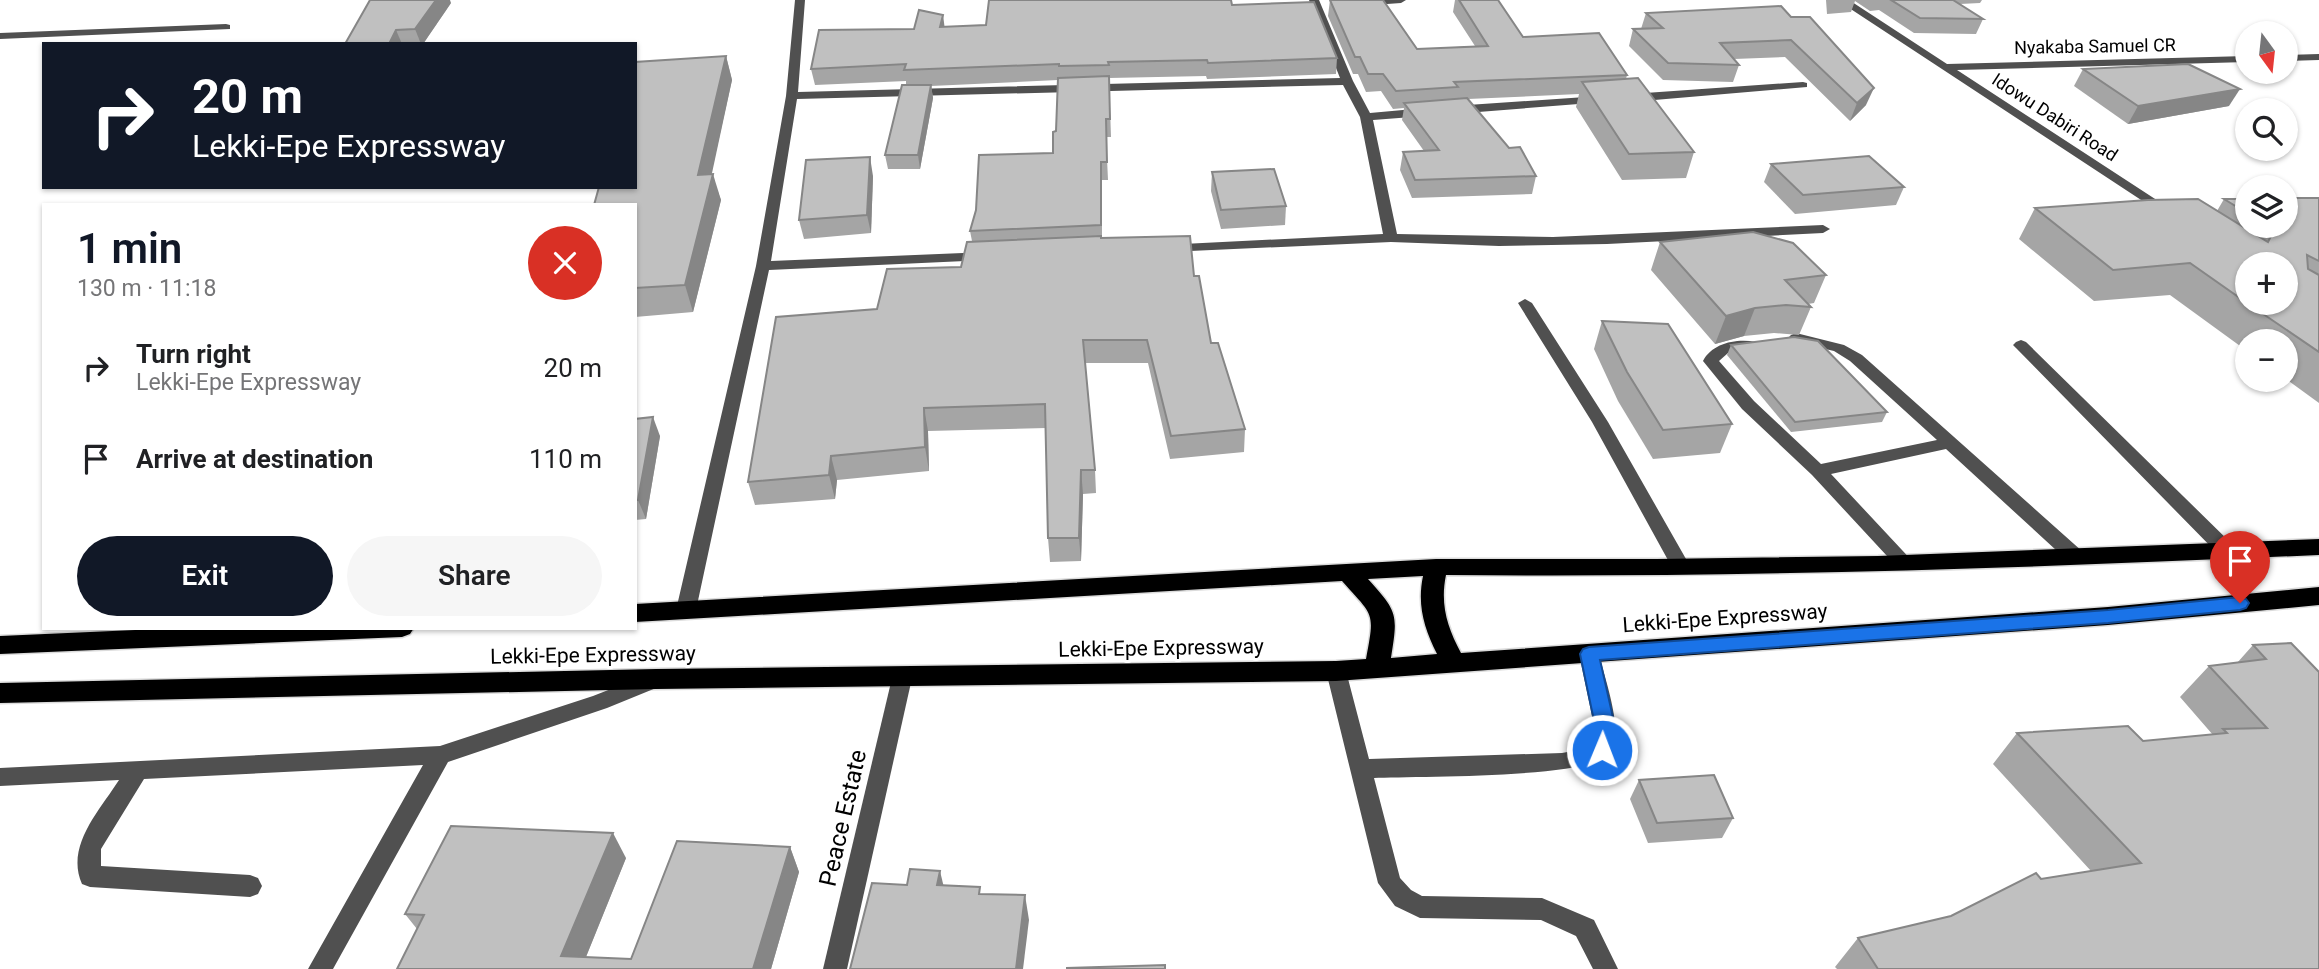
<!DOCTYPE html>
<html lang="en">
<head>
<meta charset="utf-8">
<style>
  :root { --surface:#fff; --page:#f6f6f6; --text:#202124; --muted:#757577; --accent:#111827 }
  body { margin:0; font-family:Roboto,sans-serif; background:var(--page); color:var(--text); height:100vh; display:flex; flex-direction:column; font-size:26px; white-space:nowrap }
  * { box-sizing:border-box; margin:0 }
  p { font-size:23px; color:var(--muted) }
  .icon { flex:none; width:38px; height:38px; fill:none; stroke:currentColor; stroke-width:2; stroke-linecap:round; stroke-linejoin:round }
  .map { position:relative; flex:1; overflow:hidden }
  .details { position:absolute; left:42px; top:203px; width:595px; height:427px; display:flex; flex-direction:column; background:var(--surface); border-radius:0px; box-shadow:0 2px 5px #0004 }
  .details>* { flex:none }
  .guide { position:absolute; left:42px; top:42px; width:595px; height:147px; border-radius:0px; box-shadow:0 2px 5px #0004; background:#111827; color:#fff; overflow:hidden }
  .needle { width:46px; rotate:165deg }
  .tools { position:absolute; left:2235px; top:21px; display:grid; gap:14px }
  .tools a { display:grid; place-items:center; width:63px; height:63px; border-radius:50%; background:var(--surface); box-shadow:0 2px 5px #0004; font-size:35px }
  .pin { position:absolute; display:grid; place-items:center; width:60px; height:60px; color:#fff; margin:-72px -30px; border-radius:50% 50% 50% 0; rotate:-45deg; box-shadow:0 0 7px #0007 }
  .pin .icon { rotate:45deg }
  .me { position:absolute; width:77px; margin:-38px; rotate:1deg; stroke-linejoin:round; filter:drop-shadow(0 0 5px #0008) }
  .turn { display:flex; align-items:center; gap:24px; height:147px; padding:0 35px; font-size:32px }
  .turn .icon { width:91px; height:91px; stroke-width:2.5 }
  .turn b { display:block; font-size:49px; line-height:60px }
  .round { display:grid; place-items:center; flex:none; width:74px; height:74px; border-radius:37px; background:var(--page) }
  .head { display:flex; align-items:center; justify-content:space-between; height:119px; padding:0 35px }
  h1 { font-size:42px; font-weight:600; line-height:52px; color:var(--accent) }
  .cta { display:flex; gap:14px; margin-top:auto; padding:14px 35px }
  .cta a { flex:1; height:80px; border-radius:42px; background:var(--accent); color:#fff; font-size:28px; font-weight:600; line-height:80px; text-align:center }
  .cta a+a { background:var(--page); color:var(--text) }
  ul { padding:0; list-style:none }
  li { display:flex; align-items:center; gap:21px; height:91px; padding:0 35px }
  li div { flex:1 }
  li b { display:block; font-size:26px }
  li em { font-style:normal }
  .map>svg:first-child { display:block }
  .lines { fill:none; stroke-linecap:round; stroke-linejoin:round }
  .highway-casing { stroke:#dbdbdb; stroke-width:3 }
  .minor { fill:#505050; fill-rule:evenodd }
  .highway { fill:#000; fill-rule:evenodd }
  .wall { fill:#a5a5a5 }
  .shaded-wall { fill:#868686 }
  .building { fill:#c0c0c0; stroke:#868686; stroke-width:2 }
  .route { fill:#1a73e8; stroke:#114b97; stroke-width:2 }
  .labels { text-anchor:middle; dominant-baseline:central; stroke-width:6; stroke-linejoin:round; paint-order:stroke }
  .far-street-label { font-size:18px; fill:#000; stroke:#fff }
  .street-label { font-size:21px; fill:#000; stroke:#fff }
  .near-street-label { font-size:24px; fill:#000; stroke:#fff }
</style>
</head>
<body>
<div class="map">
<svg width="2319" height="969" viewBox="0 0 2319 969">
  <rect width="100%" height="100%" fill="#fff"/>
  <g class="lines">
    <g class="highway-casing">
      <g id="highway">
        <path d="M2319 539V555C2028 568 1737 578 1446 575 1440 604 1447 627 1461 653L2108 607 2319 587V605L2108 625 1336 681 656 689 0 703V683L656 669 1336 661 1366 659C1375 611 1374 617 1342 581L635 622V604L1436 559H1657L1878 556ZM1423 576C1417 605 1424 628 1437 654L1391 658C1398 614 1398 612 1368 579Z"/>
        <path d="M180 628H414L410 634 402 637 0 654V636Z"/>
      </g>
    </g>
    <g class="minor">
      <path d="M795 0H805L798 92 1340 78 1309 0H1319L1353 81 1370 113 1425 108 1431 112 1425 116 1373 120 1397 234 1553 237 1823 225 1830 229 1823 233 1607 244 1499 246 1391 242 1168 252 1161 248 1163 245 1383 234 1360 117 1343 85 797 99 771 261 987 252 994 256 987 260 769 270 696 610 693 615 686 617 679 615 676 610 756 266 786 96Z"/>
      <path d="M1406 0 1401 3 1359 6 1354 3 1359 0Z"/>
      <path d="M1837 0H1849L1947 64 2247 56V62L1957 70 2172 210V216L2167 217Z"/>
      <path d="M226 24 230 25V29L0 39V33Z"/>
      <path d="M2319 54V60L2286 61V55Z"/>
      <path d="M1803 82 1807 83V87L1631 102 1625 98 1631 94Z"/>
      <path d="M1600 96 1604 98V102L1453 114 1447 110 1453 106Z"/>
      <path d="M1525 299 1532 303 1608 422 1690 566 1688 571H1674L1592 422 1518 303Z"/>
      <path d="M1796 333 1844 345 1862 355 2083 552 2085 557 2083 562H2069L1946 449 1831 474 1916 565 1914 570H1900L1812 475 1742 409 1703 361C1712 343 1737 338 1756 342L1759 345 1756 348 1728 353 1719 361 1754 401 1821 464 1937 440 1850 361 1834 351 1791 341 1788 338 1791 335Z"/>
      <path d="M2021 340 2026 342 2235 547 2237 552 2235 557H2221L2016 348 2013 345 2016 342Z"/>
      <path d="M1589 646 1596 648 1599 654C1605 680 1624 730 1611 753 1597 779 1411 776 1374 778L1400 878 1411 890 1422 896 1542 898 1594 920 1618 969H1593L1576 936 1541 920 1420 918 1395 906 1378 883 1326 671 1329 665 1336 663 1343 665 1346 671 1369 759 1562 753C1577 750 1591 751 1596 735L1579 654 1582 648Z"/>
      <path d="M902 670 909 672 912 678 847 969H823L892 678 895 672Z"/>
      <path d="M649 674 656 676 659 682 656 688 607 708 448 762 333 969H308L423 765 144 779 101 849V866L250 875 258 878 262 886 258 894 250 897 90 887 82 884C65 846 100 810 119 780L0 786V768L440 746 593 696Z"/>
    </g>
    <use href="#highway" class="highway"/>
  </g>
  <g class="wall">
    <path d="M1330 0 1417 49 1475 46 1453 12 1455 0H1498L1523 37 1627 75 1626 79 1694 152 1686 178 1622 180 1576 107 1579 94 1468 99 1509 148 1536 176 1532 194 1412 198 1400 170 1403 152 1424 151 1402 120 1404 108 1393 109 1381 91 1366 92 1358 74H1353L1328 16Z"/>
    <path d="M1826 0H1982L1980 3 1960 4 1983 19 1976 34 1914 33 1879 10 1870 11 1855 1 1851 12 1827 14Z"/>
    <path d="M451 3 423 44H345Z"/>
    <path d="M1232 5 1337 58 1336 74 1207 79 1206 76 1109 78 1111 137H1106L1108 180H1102V238L1194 276 1211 343 1245 429 1244 452 1170 459 1148 363H1085L1095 470 1096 493 1083 494 1081 561 1050 562 1048 538 1046 428 928 431 929 471 837 480 835 499 755 505 748 482 877 309 961 267 972 241 970 231 1053 153 1056 131 1058 80 931 86 933 98 920 169H888L885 155 906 85V81L815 85 811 69 914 29 986 25Z"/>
    <path d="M1781 6 1866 105 1850 121 1785 57 1734 59 1739 65 1733 82 1663 80 1629 46 1633 29H1641L1646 13Z"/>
    <path d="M726 56 732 80 711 174 721 200 693 312 635 317V205Z"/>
    <path d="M2083 69 2229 106 2128 124 2074 86Z"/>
    <path d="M1771 164 1904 187 1896 205 1795 214 1764 182Z"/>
    <path d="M1212 172 1286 206 1285 225 1221 229 1211 191Z"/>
    <path d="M873 176 871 233 804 239 799 220Z"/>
    <path d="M2319 198V403L2286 379V341H2247V351L2170 295 2094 301 2019 239 2035 208 2217 211 2224 199H2247V226H2286Z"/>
    <path d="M1660 242 1826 275 1814 303 1808 304 1811 307 1799 335 1774 333 1744 336 1715 344 1651 270Z"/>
    <path d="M1602 321 1732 424 1720 453 1653 459 1618 401 1594 349Z"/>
    <path d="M1731 345 1887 412 1882 422 1791 432 1727 355Z"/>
    <path d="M635 419 660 436 646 519 635 520Z"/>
    <path d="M2291 643 2319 969H1837L1835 967 1858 938 1951 916 2041 879 2091 871 1993 764 2017 733 2143 741 2213 735 2180 697 2209 666 2237 663 2253 645Z"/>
    <path d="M1639 780 1733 818 1722 838 1648 843 1630 799Z"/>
    <path d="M790 847 799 872 771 969H397L417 929 405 914 626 858 586 957 631 959Z"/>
  </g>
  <g class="shaded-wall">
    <path d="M436 0H450L451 3 423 44H421L415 29Z"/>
    <path d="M943 15 945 30 940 27Z"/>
    <path d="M396 30 402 44H389Z"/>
    <path d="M726 56 732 80 706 201 698 175Z"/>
    <path d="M931 85 933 98 920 169 918 155Z"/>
    <path d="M1874 88 1866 105 1850 121 1857 103Z"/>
    <path d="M2240 89 2229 106 2128 124 2138 106Z"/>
    <path d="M870 157 873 176 871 233 867 215Z"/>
    <path d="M713 174 721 200 693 312 685 285Z"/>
    <path d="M1755 308 1744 336 1715 344 1726 316Z"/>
    <path d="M924 408 928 431 929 471 925 447Z"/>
    <path d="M653 417 660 436 646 519 638 500Z"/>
    <path d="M831 456 837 480 835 499 829 475Z"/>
    <path d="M1081 470 1083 494 1081 561 1079 538Z"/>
    <path d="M613 833 626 858 581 969 561 956Z"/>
    <path d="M790 847 799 872 771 969H753Z"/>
    <path d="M940 871 946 896 937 885Z"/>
    <path d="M1025 895 1029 920 1023 969H1016Z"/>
  </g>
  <g class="building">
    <path d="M370 0H436L415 29 396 30 389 44H345Z"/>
    <path d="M989 0H1231L1232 5 1314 2 1337 58 1208 63 1207 60 1108 62 1109 65 1059 66V64L904 70 906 64 811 69 819 30 914 29 919 10 943 15 940 27 986 25Z"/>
    <path d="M1330 0H1383L1417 49 1488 46 1459 0H1498L1523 37 1599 33 1627 75 1454 82 1458 87 1396 91 1383 74H1368L1360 57H1355Z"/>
    <path d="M1891 0H1953L1983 19 1920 18Z"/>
    <path d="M1781 6 1791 17H1810L1874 88 1857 103 1791 40 1720 43 1739 65 1668 63 1633 29 1663 28 1646 13Z"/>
    <path d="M726 56 698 175 713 174 685 285 635 288V205H594L599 187H635V62Z"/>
    <path d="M2188 64 2240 89 2138 106 2083 69Z"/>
    <path d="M1109 76 1110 119H1106L1107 162H1101V225L970 231 976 210 979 155 1053 153V132L1056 131 1058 78Z"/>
    <path d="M1638 78 1694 152 1629 154 1582 82Z"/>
    <path d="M902 85H931L918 155H885Z"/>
    <path d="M1467 98 1509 148 1520 147 1536 176 1415 180 1403 152 1439 150 1404 103Z"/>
    <path d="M1869 156 1904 187 1803 195 1771 164Z"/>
    <path d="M870 157 867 215 799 220 806 160Z"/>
    <path d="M1274 169 1286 206 1221 210 1212 172Z"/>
    <path d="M2286 198H2319V261L2307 255 2308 269 2319 275V352L2247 303H2286V264H2247V303L2190 263 2113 270 2035 208 2148 200 2198 199 2268 242 2271 236 2277 235 2276 231 2268 226H2286Z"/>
    <path d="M2224 199H2247V213Z"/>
    <path d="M1753 232 1793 243 1826 275 1785 280 1811 307 1786 305 1755 308 1726 316 1660 242Z"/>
    <path d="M1101 236V238L1190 236 1194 276H1199L1211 343H1218L1245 429 1171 436 1147 340H1083L1095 470H1081L1079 538H1048L1045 404 924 408 925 447 831 456 829 475 748 482 776 317 877 309 887 269 961 267 967 242Z"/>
    <path d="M1602 321 1668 324 1732 424 1663 430 1627 372Z"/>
    <path d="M1794 337 1818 341 1887 412 1795 422 1731 345Z"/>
    <path d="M653 417 638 500H635V419Z"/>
    <path d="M2291 643 2319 672V969H1878L1858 938 1951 916 2036 873 2041 879 2141 863 2017 733 2128 726 2143 741 2227 733 2223 729 2267 728 2209 666 2266 659 2253 645Z"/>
    <path d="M1714 775 1733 818 1657 823 1639 780Z"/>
    <path d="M451 826 613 833 561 956 631 959 677 841 790 847 753 969H397L424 915 405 914Z"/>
    <path d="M910 869 940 871 937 885 980 887 979 894 1025 895 1016 969H850L872 883 907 885Z"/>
    <path d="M1165 965V969H1067V968Z"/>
  </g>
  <path class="route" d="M2240 597 2246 599 2249 603 2246 608 2240 610 2108 623 1600 660 1617 735 1609 756 1602 759 1595 756 1593 750 1597 735 1580 654 1583 649 1589 647 2108 610Z"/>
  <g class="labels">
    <g class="far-street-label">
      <text transform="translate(2095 46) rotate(-1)">Nyakaba Samuel CR</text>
      <text transform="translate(2055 117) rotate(33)">Idowu Dabiri Road</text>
    </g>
    <g class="street-label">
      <text transform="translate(1725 618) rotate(-4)">Lekki-Epe Expressway</text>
      <text transform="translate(1161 648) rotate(-1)">Lekki-Epe Expressway</text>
      <text transform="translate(593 655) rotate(-1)">Lekki-Epe Expressway</text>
    </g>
    <g class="near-street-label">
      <text transform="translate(843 818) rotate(-77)">Peace Estate</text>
    </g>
  </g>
</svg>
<div class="tools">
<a><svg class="needle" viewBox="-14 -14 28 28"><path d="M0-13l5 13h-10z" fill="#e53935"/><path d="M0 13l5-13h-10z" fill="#757577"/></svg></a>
<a><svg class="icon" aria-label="search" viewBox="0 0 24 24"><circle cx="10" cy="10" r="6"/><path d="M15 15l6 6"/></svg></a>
<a><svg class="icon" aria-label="layers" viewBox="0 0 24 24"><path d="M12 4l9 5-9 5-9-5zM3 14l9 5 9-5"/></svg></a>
<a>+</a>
<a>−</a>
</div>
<div class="pin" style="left:2240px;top:603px;background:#d93025"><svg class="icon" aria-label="arrive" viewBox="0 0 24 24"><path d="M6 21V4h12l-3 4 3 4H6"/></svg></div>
<svg class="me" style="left:1602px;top:750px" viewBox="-20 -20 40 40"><circle r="17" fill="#1a73e8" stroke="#fff" stroke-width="3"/><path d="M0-11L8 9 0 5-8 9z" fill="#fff"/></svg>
<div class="guide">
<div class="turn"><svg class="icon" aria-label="right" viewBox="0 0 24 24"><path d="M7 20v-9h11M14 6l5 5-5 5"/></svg><div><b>20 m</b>Lekki-Epe Expressway</div></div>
</div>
<section class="details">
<div class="head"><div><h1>1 min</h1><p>130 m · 11:18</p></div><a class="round" style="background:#d93025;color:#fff"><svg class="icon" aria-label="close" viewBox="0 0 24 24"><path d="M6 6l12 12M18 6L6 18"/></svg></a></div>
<ul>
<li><svg class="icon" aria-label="right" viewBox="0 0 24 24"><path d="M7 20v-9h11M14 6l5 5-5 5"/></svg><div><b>Turn right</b><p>Lekki-Epe Expressway</p></div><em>20 m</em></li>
<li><svg class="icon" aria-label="arrive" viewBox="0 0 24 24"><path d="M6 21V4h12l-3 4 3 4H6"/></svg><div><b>Arrive at destination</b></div><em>110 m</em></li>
</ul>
<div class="cta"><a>Exit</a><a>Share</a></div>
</section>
</div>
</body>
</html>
